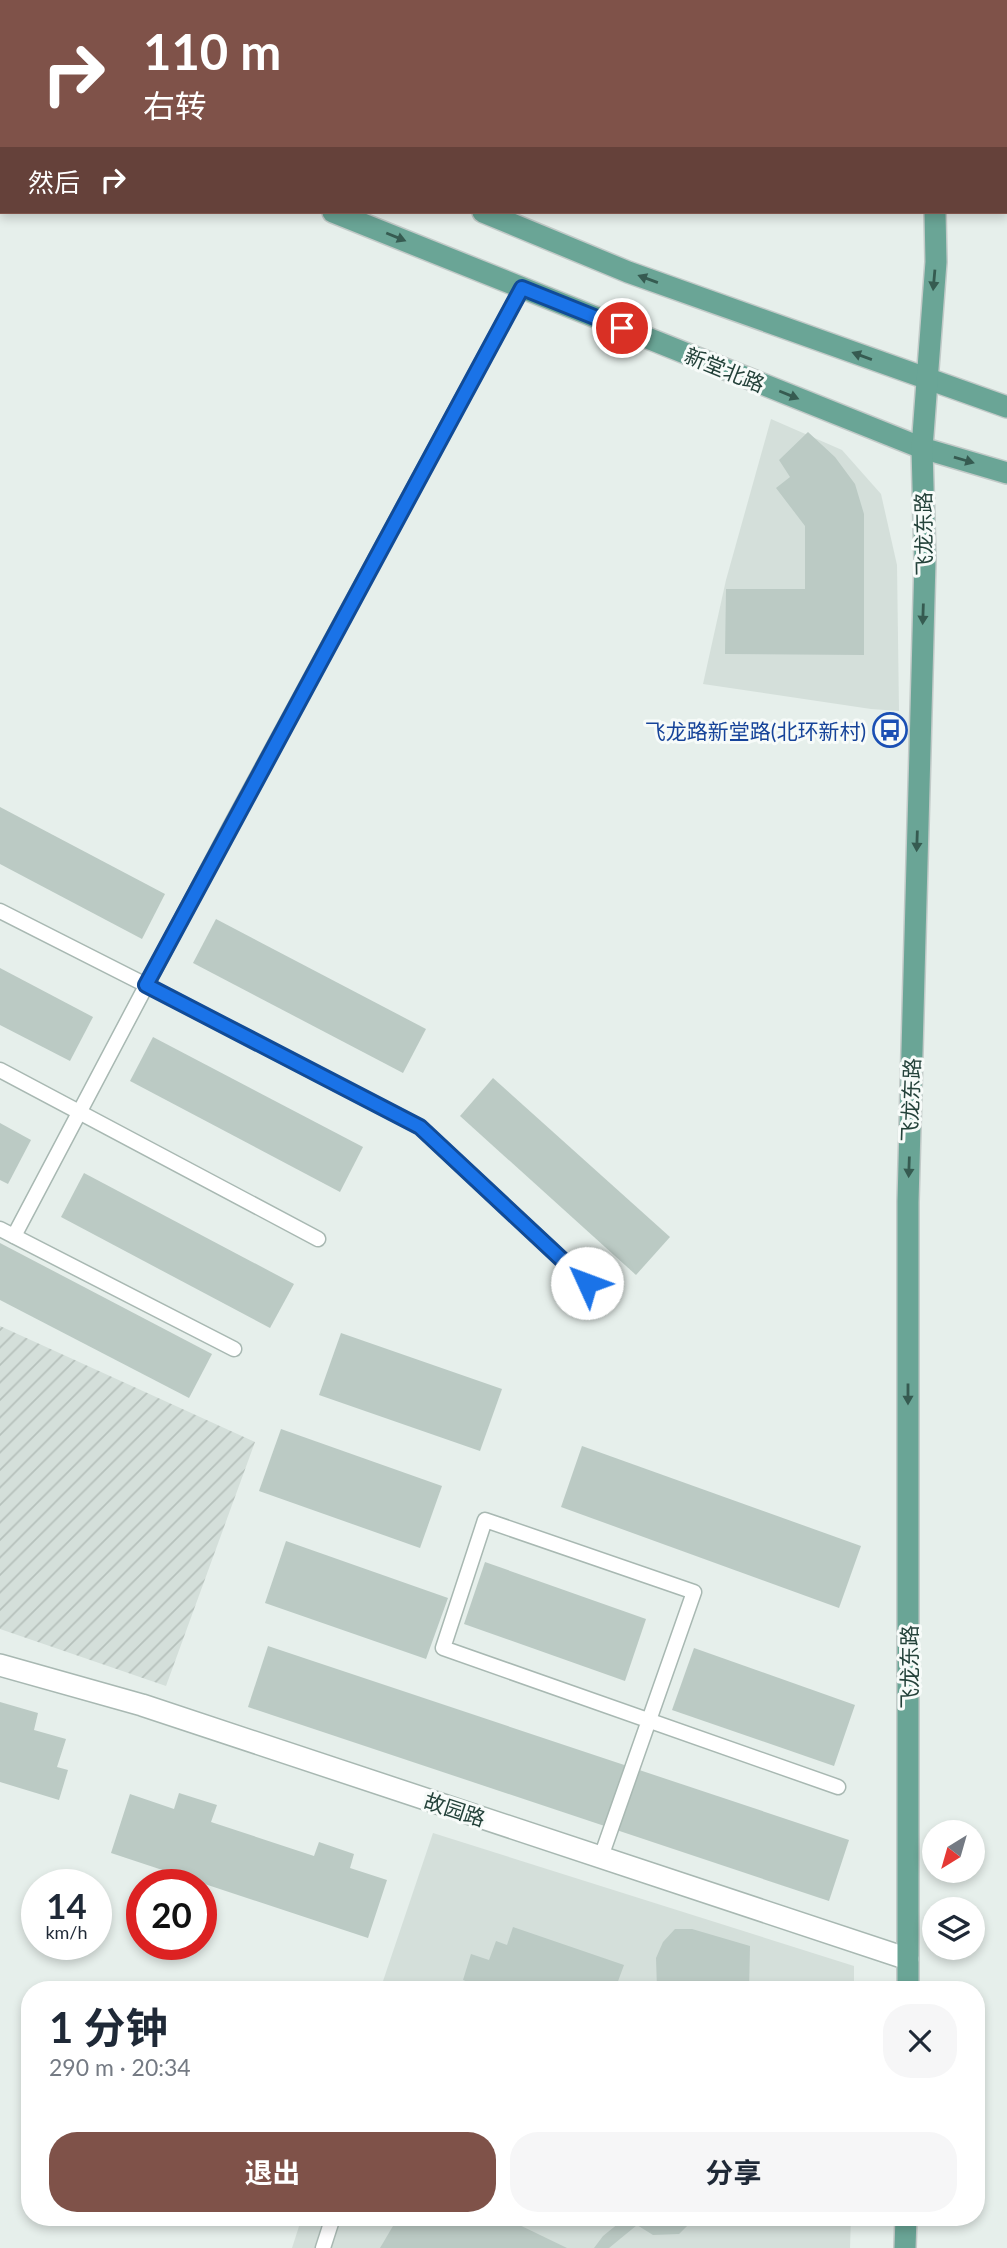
<!DOCTYPE html>
<html lang="zh">
<head>
<meta charset="utf-8">
<style>
  :root { --surface:#fff; --page:#f6f6f7; --text:#1f2937; --muted:#747a83; --accent:#7f5249 }
  body { margin:0; font-family:Lato,"Noto Sans SC",sans-serif; background:var(--page); color:var(--text); height:100vh; display:flex; flex-direction:column; font-size:26px; white-space:nowrap }
  * { box-sizing:border-box; margin:0 }
  p { font-size:23px; color:var(--muted) }
  .icon { flex:none; width:38px; height:38px; fill:none; stroke:currentColor; stroke-width:2; stroke-linecap:round; stroke-linejoin:round }
  .map { position:relative; flex:1; overflow:hidden }
  .side { position:absolute; left:21px; top:1981px; width:964px; height:245px; display:flex; flex-direction:column; background:var(--surface); border-radius:28px; box-shadow:0 4px 10px #0003 }
  .side>* { flex:none }
  .hud { position:absolute; left:0px; top:0px; width:1008px; height:214px; box-shadow:0 4px 10px #0003; background:#7f5249; color:#fff; overflow:hidden }
  .needle { width:46px; rotate:217deg }
  .tools { position:absolute; left:922px; top:1820px; display:grid; gap:14px }
  .tools a { display:grid; place-items:center; width:63px; height:63px; border-radius:50%; background:var(--surface); box-shadow:0 4px 10px #0003; font-size:35px }
  .speed { position:absolute; left:21px; top:1869px; display:flex; gap:14px; font-size:35px; font-weight:700; text-align:center }
  .speed>* { display:grid; place-content:center; width:91px; height:91px; border-radius:50%; background:var(--surface); box-shadow:0 4px 10px #0003; line-height:1 }
  .speed small { font-size:18px; font-weight:400 }
  .speed .limit { border:10px solid #d22; background:#fff; color:#111 }
  .pin { position:absolute; display:grid; place-items:center; width:60px; height:60px; color:#fff; margin:-30px; border:4px solid #fff; border-radius:50%; box-shadow:0 2px 7px #0007 }
  .me { position:absolute; width:77px; margin:-38px; rotate:313deg; stroke-linejoin:round; filter:drop-shadow(0 0 5px #0008) }
  .turn { display:flex; align-items:center; gap:24px; height:147px; padding:0 28px; font-size:32px }
  .turn .icon { width:91px; height:91px; stroke-width:2.5 }
  .turn b { display:block; font-size:49px; line-height:60px }
  .then { display:flex; align-items:center; height:66px; padding:0 28px; background:#0003; gap:14px; font-size:26px }
  .round { display:grid; place-items:center; flex:none; width:74px; height:74px; border-radius:28px; background:var(--page) }
  .overview { display:flex; align-items:center; justify-content:space-between; height:119px; padding:0 28px }
  h1 { font-size:42px; font-weight:700; line-height:52px }
  .primary-button { display:flex; gap:14px; margin-top:auto; padding:14px 28px }
  .primary-button a { flex:1; height:80px; border-radius:28px; background:var(--accent); color:#fff; font-size:28px; font-weight:700; line-height:80px; text-align:center }
  .primary-button a+a { background:var(--page); color:var(--text) }
  .map>svg:first-child { display:block }
  .built { fill:#d4dfda }
  .industrial { fill:url(#industrial-furrows) }
  .building { fill:#bbcac4 }
  .lines { fill:none; stroke-linecap:round; stroke-linejoin:round }
  .lane-casing { stroke:#a8b8b2; stroke-width:17 }
  .street-casing { stroke:#a8b8b2; stroke-width:24 }
  .primary-casing { stroke:#c2cac8; stroke-width:24 }
  .lane { stroke:#fff; stroke-width:14 }
  .street { stroke:#fff; stroke-width:21 }
  .primary { stroke:#6aa596; stroke-width:21 }
  .oneway { fill:#365b51 }
  .route-casing { stroke:#114b97; stroke-width:18 }
  .route { stroke:#1a73e8; stroke-width:12 }
  .labels { text-anchor:middle; dominant-baseline:central; stroke-width:6; stroke-linejoin:round; paint-order:stroke }
  .street-label { font-size:21px; fill:#24423a; stroke:#f7fbf9 }
  .transit-label { font-size:21px; fill:#164399; stroke:#f7fbf9; text-anchor:end }
</style>
</head>
<body>
<div class="map">
<svg width="1007" height="2248" viewBox="0 0 1007 2248">
  <defs>
    <pattern id="industrial-furrows" width="10" height="10" patternUnits="userSpaceOnUse" patternTransform="scale(1.75)"><rect width="10" height="10" fill="#d4dfda"/><path d="M-1 1l2-2M0 10L10 0M9 11l2-2" fill="none" stroke="#b6c1bc"/></pattern>
  </defs>
  <rect width="100%" height="100%" fill="#e6efeb"/>
  <g class="built">
    <path d="M771 419 842 450 881 494 897 565 899 711 871 709 703 684 726 580Z"/>
    <path d="M433 1833 854 1966V1990H380Z"/>
    <path d="M302 2217H851L850 2248H292Z"/>
  </g>
  <path class="industrial" d="M0 1326 255 1442 166 1686 0 1629Z"/>
  <g class="building">
    <path d="M808 432 835 457 855 484 864 514V655L725 654 726 589H805V526L776 488 790 477 779 460Z"/>
    <path d="M0 807 165 894 142 939 0 864Z"/>
    <path d="M216 919 426 1029 403 1073 193 963Z"/>
    <path d="M0 968 93 1017 70 1061 0 1025Z"/>
    <path d="M153 1037 363 1147 340 1192 130 1081Z"/>
    <path d="M493 1078 670 1237 636 1275 460 1116Z"/>
    <path d="M0 1123 31 1140 8 1184 0 1180Z"/>
    <path d="M84 1173 294 1284 270 1328 61 1217Z"/>
    <path d="M0 1243 212 1354 189 1398 0 1300Z"/>
    <path d="M341 1333 502 1389 480 1451 319 1395Z"/>
    <path d="M281 1429 442 1486 420 1548 259 1491Z"/>
    <path d="M582 1446 861 1546 839 1608 561 1507Z"/>
    <path d="M286 1541 448 1598 426 1659 265 1603Z"/>
    <path d="M485 1562 646 1619 625 1681 464 1624Z"/>
    <path d="M268 1646 849 1840 829 1901 248 1707Z"/>
    <path d="M694 1648 855 1705 834 1766 672 1710Z"/>
    <path d="M0 1702 38 1713 34 1730 66 1739 57 1767 68 1770 59 1800 0 1782Z"/>
    <path d="M179 1793 217 1805 211 1822 314 1856 319 1842 354 1854 350 1868 387 1880 368 1938 111 1853 130 1794 174 1809Z"/>
    <path d="M513 1927 624 1965 617 1984 633 1990H477L478 1986 463 1980 471 1954 489 1960 496 1941 507 1945Z"/>
    <path d="M675 1929H692L750 1946 749 1990H657L656 1958 663 1942Z"/>
    <path d="M402 2217H503L567 2248H380L393 2226Z"/>
    <path d="M631 2217H691L688 2225 679 2234 653 2235 637 2225 609 2248H594L603 2236 619 2223Z"/>
  </g>
  <g class="lines">
    <g class="lane-casing">
      <g id="lane">
        <path d="M0 200 2 196"/>
        <path d="M0 911 146 985 420 1127 587 1283"/>
        <path d="M0 1070 318 1239"/>
        <path d="M0 1229 234 1349"/>
        <path d="M14 1236 230 827 522 288"/>
        <path d="M601 1857 694 1592 485 1520 443 1648 838 1787"/>
        <path d="M323 2248 333 2217"/>
      </g>
    </g>
    <g class="street-casing">
      <path id="street" d="M0 1665 142 1705 908 1959"/>
    </g>
    <g class="primary-casing">
      <g id="primary">
        <path d="M932 0V2"/>
        <path d="M0 11 2 12"/>
        <path d="M0 77 2 78"/>
        <path d="M333 212 922 448 1007 473"/>
        <path d="M483 212 628 272 1007 407"/>
        <path d="M908 1990V1202L925 561 922 448 936 262 935 212"/>
        <path d="M905 2248 906 2217"/>
      </g>
    </g>
    <use href="#lane" class="lane"/>
    <use href="#street" class="street"/>
    <use href="#primary" class="primary"/>
  </g>
  <defs><path id="oneway-solid" d="M-6-.8H1V-3.2L6.5 0L1 3.2V.8H-6Z" transform="scale(1.75)"/></defs>
  <g class="oneway">
    <use href="#oneway-solid" transform="translate(396 237) rotate(22)"/>
    <use href="#oneway-solid" transform="translate(648 279) rotate(-160)"/>
    <use href="#oneway-solid" transform="translate(934 280) rotate(95)"/>
    <use href="#oneway-solid" transform="translate(862 356) rotate(-160)"/>
    <use href="#oneway-solid" transform="translate(789 395) rotate(22)"/>
    <use href="#oneway-solid" transform="translate(964 460) rotate(16)"/>
    <use href="#oneway-solid" transform="translate(923 614) rotate(92)"/>
    <use href="#oneway-solid" transform="translate(917 841) rotate(92)"/>
    <use href="#oneway-solid" transform="translate(909 1167) rotate(92)"/>
    <use href="#oneway-solid" transform="translate(908 1394) rotate(90)"/>
  </g>
  <g class="lines">
    <g class="route-casing">
      <path id="route" d="M587 1283 420 1127 146 985 522 288 622 328"/>
    </g>
    <use href="#route" class="route"/>
  </g>
  <defs>
    <g id="bus-ring" transform="scale(1.75)"><circle r="9.5" fill="#f7fbf9" stroke="#1a4fb4" stroke-width="1.5"/><path d="M-5-6H5V4H4V6H2V4H-2V6H-4V4H-5ZM-3.5-4V0h7V-4ZM-3.5 1.2v1.5H-2V1.2ZM2 1.2v1.5H3.5V1.2Z" fill="#1a4fb4"/></g>
  </defs>
  <g fill-rule="evenodd">
    <use href="#bus-ring" x="890" y="730"/>
  </g>
  <g class="labels">
    <g class="street-label">
      <text transform="translate(725 369) rotate(22)">新堂北路</text>
      <text transform="translate(923 534) rotate(-91)">飞龙东路</text>
      <text transform="translate(910 1100) rotate(-88)">飞龙东路</text>
      <text transform="translate(908 1667) rotate(-90)">飞龙东路</text>
      <text transform="translate(455 1809) rotate(18)">故园路</text>
    </g>
    <g class="transit-label">
      <text x="866" y="730">飞龙路新堂路(北环新村)</text>
    </g>
  </g>
</svg>
<div class="tools">
<a><svg class="needle" viewBox="-14 -14 28 28"><path d="M0-13l5 13h-10z" fill="#e53935"/><path d="M0 13l5-13h-10z" fill="#747a83"/></svg></a>
<a><svg class="icon" aria-label="layers" viewBox="0 0 24 24"><path d="M12 4l9 5-9 5-9-5zM3 14l9 5 9-5"/></svg></a>
</div>
<div class="speed"><div>14<small>km/h</small></div><div class="limit">20</div></div>
<div class="pin" style="left:622px;top:328px;background:#d93025"><svg class="icon" aria-label="arrive" viewBox="0 0 24 24"><path d="M6 21V4h12l-3 4 3 4H6"/></svg></div>
<svg class="me" style="left:587px;top:1283px" viewBox="-20 -20 40 40"><circle r="19" fill="#fff"/><path d="M0-13L10 11 0 6-10 11z" fill="#1a73e8"/></svg>
<div class="hud">
<div class="turn"><svg class="icon" aria-label="right" viewBox="0 0 24 24"><path d="M7 20v-9h11M14 6l5 5-5 5"/></svg><div><b>110 m</b>右转</div></div>
<div class="then">然后<svg class="icon" aria-label="right" viewBox="0 0 24 24"><path d="M7 20v-9h11M14 6l5 5-5 5"/></svg></div>
</div>
<section class="side">
<div class="overview"><div><h1>1 分钟</h1><p>290 m · 20:34</p></div><a class="round"><svg class="icon" aria-label="close" viewBox="0 0 24 24"><path d="M6 6l12 12M18 6L6 18"/></svg></a></div>
<div class="primary-button"><a>退出</a><a>分享</a></div>
</section>
</div>
</body>
</html>
